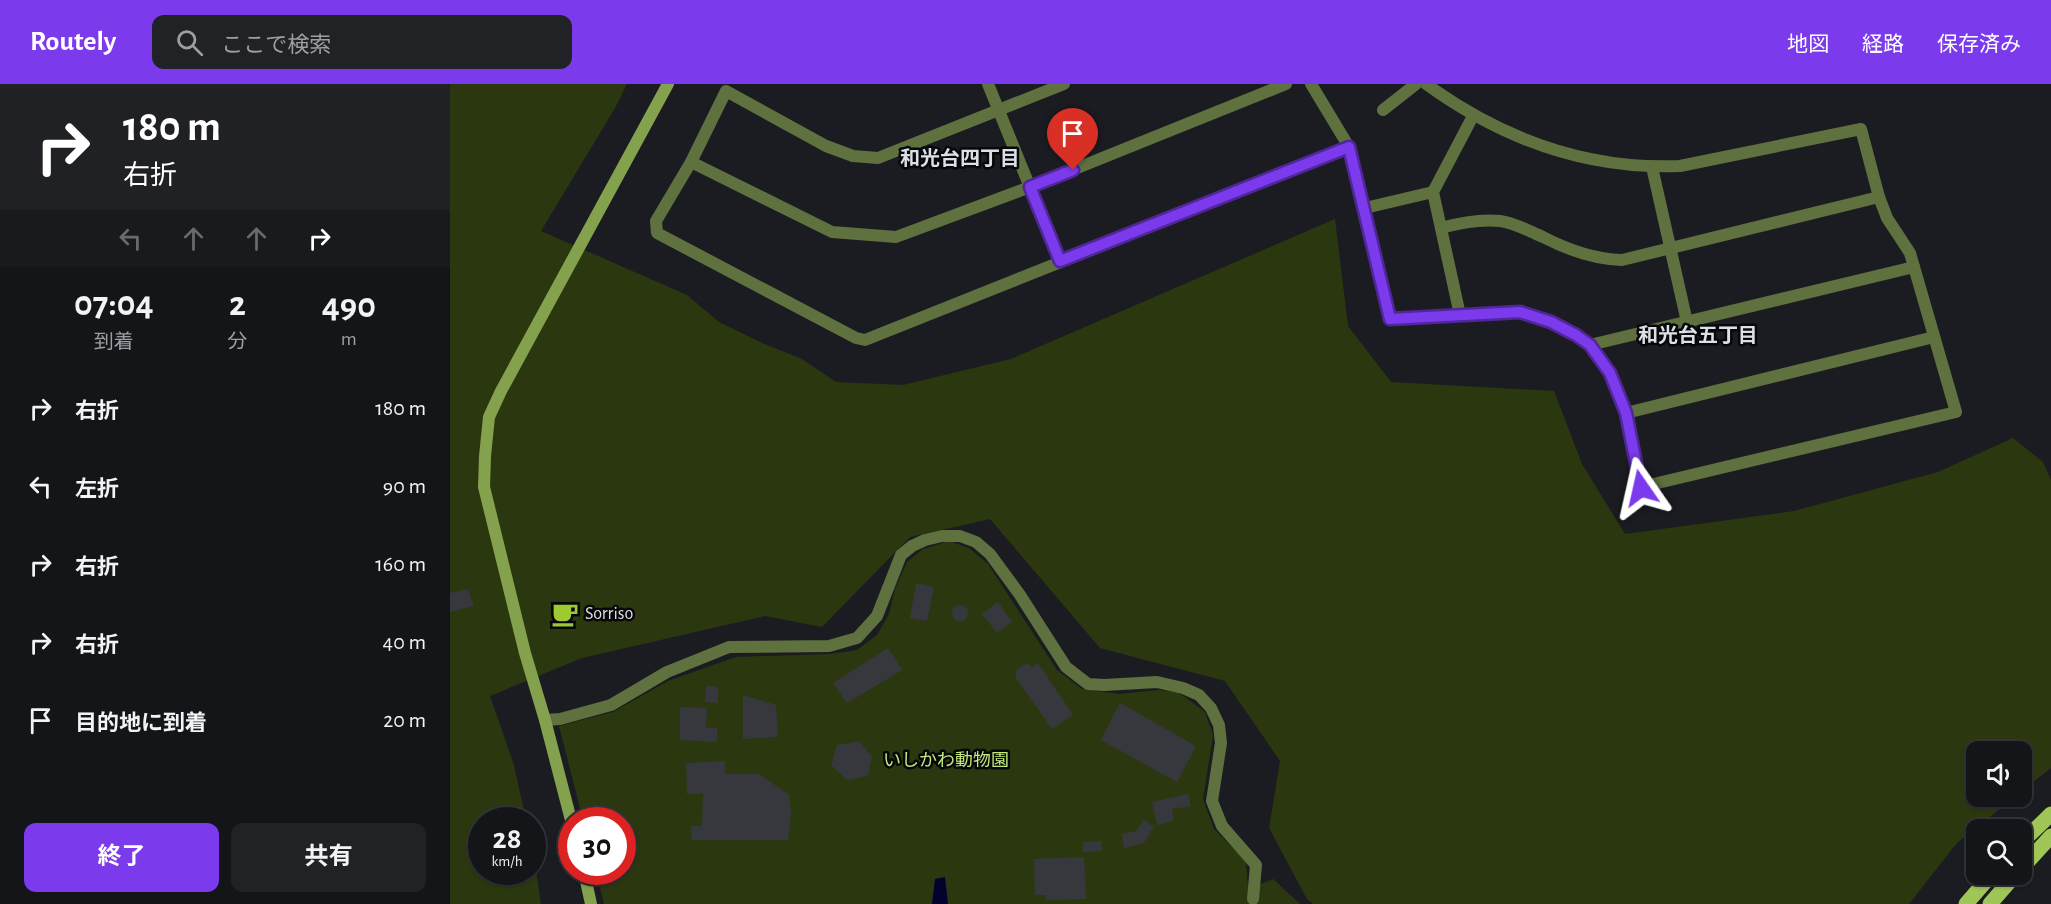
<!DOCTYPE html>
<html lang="ja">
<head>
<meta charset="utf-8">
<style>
  :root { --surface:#141519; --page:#212226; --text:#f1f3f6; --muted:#9d9fa2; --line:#333438; --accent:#7c3aed }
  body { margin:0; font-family:"Alegreya Sans","Noto Sans JP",sans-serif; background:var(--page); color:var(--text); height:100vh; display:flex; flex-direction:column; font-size:22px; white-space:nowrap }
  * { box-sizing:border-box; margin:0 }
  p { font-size:20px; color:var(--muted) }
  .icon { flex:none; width:33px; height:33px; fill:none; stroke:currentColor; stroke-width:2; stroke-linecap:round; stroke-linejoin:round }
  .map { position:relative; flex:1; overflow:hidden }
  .side { display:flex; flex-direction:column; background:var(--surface); width:450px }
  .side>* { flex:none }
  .hud { background:#202124; color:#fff; overflow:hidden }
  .tools { position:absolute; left:1516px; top:657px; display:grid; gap:12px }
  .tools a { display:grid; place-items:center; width:66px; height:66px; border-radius:12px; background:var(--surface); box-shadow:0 2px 4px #0004,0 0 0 2px var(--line); font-size:30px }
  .speed { position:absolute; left:18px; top:723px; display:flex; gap:12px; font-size:30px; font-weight:700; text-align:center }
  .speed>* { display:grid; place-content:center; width:78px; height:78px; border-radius:50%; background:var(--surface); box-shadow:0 2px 4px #0004,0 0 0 2px var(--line); line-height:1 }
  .speed small { font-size:15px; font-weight:400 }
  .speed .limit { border:9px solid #d22; background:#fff; color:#111 }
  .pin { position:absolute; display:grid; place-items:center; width:51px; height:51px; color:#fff; margin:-62px -26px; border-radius:50% 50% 50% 0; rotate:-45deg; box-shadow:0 0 6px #0007 }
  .pin .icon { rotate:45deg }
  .me { position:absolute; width:66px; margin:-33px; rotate:349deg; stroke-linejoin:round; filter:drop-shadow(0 0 4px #0008) }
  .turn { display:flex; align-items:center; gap:21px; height:126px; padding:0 24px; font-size:27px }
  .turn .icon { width:78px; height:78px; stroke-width:2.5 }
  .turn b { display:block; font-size:42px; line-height:51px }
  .lanes { display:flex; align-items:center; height:57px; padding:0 24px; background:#0003; justify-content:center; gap:30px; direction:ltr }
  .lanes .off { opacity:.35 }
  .eta { display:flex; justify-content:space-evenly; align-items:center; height:102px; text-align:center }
  .eta b { font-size:36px; font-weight:700; line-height:42px }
  .primary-button { display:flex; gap:12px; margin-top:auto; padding:12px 24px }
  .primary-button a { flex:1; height:69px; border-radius:12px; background:var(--accent); color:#fff; font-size:24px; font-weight:700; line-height:69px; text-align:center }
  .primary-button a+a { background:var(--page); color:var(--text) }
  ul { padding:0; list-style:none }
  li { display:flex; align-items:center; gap:18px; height:78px; padding:0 24px }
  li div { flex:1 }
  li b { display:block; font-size:22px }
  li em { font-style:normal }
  header { display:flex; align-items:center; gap:36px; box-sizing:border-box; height:84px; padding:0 30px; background:var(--accent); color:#fff }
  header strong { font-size:28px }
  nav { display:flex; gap:33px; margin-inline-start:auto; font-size:21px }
  .search { width:420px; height:54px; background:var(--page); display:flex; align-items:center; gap:15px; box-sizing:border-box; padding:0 21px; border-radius:12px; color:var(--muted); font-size:22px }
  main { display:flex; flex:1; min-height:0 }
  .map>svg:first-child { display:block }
  .green { fill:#2b380f }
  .water { fill:#03012d }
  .building { fill:#37383e }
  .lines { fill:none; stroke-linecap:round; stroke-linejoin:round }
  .street { stroke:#5e713e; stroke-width:12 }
  .secondary { stroke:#84a14d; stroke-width:12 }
  .primary { stroke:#a1c658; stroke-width:15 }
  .route-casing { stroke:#51269a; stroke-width:15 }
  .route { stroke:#7c3aed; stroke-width:10 }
  .labels { text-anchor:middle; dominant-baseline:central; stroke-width:5; stroke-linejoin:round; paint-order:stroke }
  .poi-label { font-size:18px; fill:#dedfe3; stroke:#060709; text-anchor:start }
  .park-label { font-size:18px; fill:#c2e77d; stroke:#060709 }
  .neighbourhood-label { font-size:20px; font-weight:bold; fill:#dddfe6; stroke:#060709 }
</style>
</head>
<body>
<header>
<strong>Routely</strong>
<div class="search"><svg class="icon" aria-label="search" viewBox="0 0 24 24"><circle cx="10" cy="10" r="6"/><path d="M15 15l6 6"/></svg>ここで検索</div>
<nav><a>地図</a><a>経路</a><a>保存済み</a></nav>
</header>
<main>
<section class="side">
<div class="hud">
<div class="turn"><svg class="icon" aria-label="right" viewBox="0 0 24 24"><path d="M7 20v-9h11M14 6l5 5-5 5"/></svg><div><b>180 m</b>右折</div></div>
<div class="lanes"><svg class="icon off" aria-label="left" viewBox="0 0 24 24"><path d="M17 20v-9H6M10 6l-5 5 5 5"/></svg><svg class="icon off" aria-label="ahead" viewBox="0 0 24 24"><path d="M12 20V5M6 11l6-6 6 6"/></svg><svg class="icon off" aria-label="ahead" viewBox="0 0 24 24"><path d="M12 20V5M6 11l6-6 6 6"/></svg><svg class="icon" aria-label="right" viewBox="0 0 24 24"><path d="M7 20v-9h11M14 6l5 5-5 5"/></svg></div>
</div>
<div class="eta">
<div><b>07:04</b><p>到着</p></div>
<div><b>2</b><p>分</p></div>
<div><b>490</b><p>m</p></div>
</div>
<ul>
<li><svg class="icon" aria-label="right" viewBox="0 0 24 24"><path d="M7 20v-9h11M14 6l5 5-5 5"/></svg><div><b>右折</b></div><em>180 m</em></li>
<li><svg class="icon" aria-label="left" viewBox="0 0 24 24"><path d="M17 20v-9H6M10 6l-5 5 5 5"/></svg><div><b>左折</b></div><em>90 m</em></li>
<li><svg class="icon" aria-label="right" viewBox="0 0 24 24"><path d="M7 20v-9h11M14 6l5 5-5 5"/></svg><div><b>右折</b></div><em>160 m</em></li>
<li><svg class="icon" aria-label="right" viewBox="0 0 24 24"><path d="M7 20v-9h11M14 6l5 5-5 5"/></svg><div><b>右折</b></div><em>40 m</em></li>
<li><svg class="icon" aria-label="arrive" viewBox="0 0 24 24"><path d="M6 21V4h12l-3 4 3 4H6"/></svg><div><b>目的地に到着</b></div><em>20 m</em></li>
</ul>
<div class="primary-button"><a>終了</a><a>共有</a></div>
</section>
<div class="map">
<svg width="1601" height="820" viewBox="0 0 1601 820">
  <rect width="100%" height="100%" fill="#1b1c21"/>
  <g class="green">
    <path d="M0 0H177L165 24 91 147 237 211 269 238 312 259 352 275 386 298 453 301 561 275 885 135 898 242 941 298 1104 307 1132 380 1175 450 1344 427 1488 388 1563 354 1593 378 1601 396V684L1572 707V668H1527V712L1565 713 1507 759 1459 820H863L857 815 819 744 830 677 775 597 650 564 540 435 460 453 372 543 315 532 132 574 40 612 64 681 76 736H32V788H82L83 767 91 820H0Z"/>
    <path d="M499 457 519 464 538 480 607 586 632 605 669 610 709 606 728 608 755 628 763 651 753 715 764 745 796 777 798 805 823 795 850 820H154L146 788H172V736H133L109 642 163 628 218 597 286 573 381 570 407 566 427 551 439 530 445 505 457 478 473 465Z"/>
  </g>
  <path class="water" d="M495 793 498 820H482L485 795Z"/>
  <g class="building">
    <path d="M466 499 484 503 477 537 460 534Z"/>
    <path d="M18 505 24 522 0 528V509Z"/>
    <path d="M548 518 562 538 547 549 532 530Z"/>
    <circle cx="510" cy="529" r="8"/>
    <path d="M125 521 128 534 106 538 103 525Z"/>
    <path d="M438 564 452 586 397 619 383 599Z"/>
    <path d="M588 579 623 631 602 645 566 594V587L571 582 577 580 583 583Z"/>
    <path d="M256 602 268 603V619L255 618Z"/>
    <path d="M293 611 326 621 328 653 293 655Z"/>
    <path d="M670 619 746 662 727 698 651 656Z"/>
    <path d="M230 623 257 624 256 644H267V658L230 656Z"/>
    <path d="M409 657 422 673 418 692 397 696 381 681 387 661Z"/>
    <path d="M275 677V690H309L339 711 341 730 338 756H242L241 742H252L253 710H237L236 679Z"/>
    <path d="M738 710 741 722 722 725 724 737 707 741 702 718Z"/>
    <path d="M694 736 704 743 694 759 674 764 672 750 686 747Z"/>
    <path d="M651 757 652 767 633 768V758Z"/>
    <path d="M634 773 636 815 596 816V811H585L584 775Z"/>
  </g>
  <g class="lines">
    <g class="street">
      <path d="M538 0 610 177"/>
      <path d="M614 0 428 74 403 72 376 62 276 7 241 78 206 137 207 149 406 254 415 256 899 63"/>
      <path d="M861 0 899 63 941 235 1070 228 1101 238 1126 251 1140 261 1160 289 1176 329 1191 403 1506 328 1460 169 1437 134 1429 113 1411 45 1230 82C1136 86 1052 55 976 0"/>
      <path d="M933 26 966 0"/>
      <path d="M241 78 382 148 446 153 580 103 836 0"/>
      <path d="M1202 83 1237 238"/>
      <path d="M915 124 983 108"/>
      <path d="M991 144C1009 139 1031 135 1050 137 1065 139 1079 147 1093 153 1118 166 1143 175 1172 176L1429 113"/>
      <path d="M1010 231 983 108 1023 32"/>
      <path d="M1140 261 1464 183"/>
      <path d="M1176 329 1484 253"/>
      <path d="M95 636 110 635 161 621 217 588 279 563 379 562 407 554 427 532 451 471 462 462 475 456 492 452H510L526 458 540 470 570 511 616 583 638 600 654 601 707 598 733 604 749 611 761 624 769 641 771 659 762 717 772 742 806 781 803 815"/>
    </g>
    <g class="secondary">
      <path d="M122 740 95 636 75 569 34 403 35 372 39 333 51 307 218 0"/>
      <path d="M134 788 141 820"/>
    </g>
    <g class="primary">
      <path d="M1572 758 1601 730"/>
      <path d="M1572 784 1601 752"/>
      <path d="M1516 820 1542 790"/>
      <path d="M1540 820 1566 790"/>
    </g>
  </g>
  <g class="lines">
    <g class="route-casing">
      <path id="route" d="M623 86 580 103 610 177 899 63 940 235 1070 228 1101 238 1126 251 1140 261 1160 289 1176 329 1191 404"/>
    </g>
    <use href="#route" class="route"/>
  </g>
  <defs>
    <g id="cafe-bare" transform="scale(2.07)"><path d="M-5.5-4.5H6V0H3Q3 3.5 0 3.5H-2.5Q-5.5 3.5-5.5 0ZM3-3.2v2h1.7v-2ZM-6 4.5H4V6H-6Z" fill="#9dca30" stroke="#060709" stroke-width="2.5" paint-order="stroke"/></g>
  </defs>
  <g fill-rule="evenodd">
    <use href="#cafe-bare" x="115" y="530"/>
  </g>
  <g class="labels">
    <g class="poi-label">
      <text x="135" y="530">Sorriso</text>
    </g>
    <g class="park-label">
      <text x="496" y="677">いしかわ動物園</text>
    </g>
    <g class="neighbourhood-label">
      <text x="510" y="75">和光台四丁目</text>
      <text x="1248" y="252">和光台五丁目</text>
    </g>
  </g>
</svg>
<div class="tools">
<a><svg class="icon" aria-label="sound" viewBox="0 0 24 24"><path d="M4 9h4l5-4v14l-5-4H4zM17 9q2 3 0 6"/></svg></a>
<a><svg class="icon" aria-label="search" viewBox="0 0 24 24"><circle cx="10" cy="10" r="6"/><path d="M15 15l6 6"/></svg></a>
</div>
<div class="speed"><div>28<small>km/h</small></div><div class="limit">30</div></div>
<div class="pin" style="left:623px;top:86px;background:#d93025"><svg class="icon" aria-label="arrive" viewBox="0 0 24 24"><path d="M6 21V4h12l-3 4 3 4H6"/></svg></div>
<svg class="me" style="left:1191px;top:404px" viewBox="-20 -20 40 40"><path d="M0-17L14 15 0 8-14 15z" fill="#7c3aed" stroke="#fff" stroke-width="4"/></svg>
</div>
</main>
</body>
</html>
